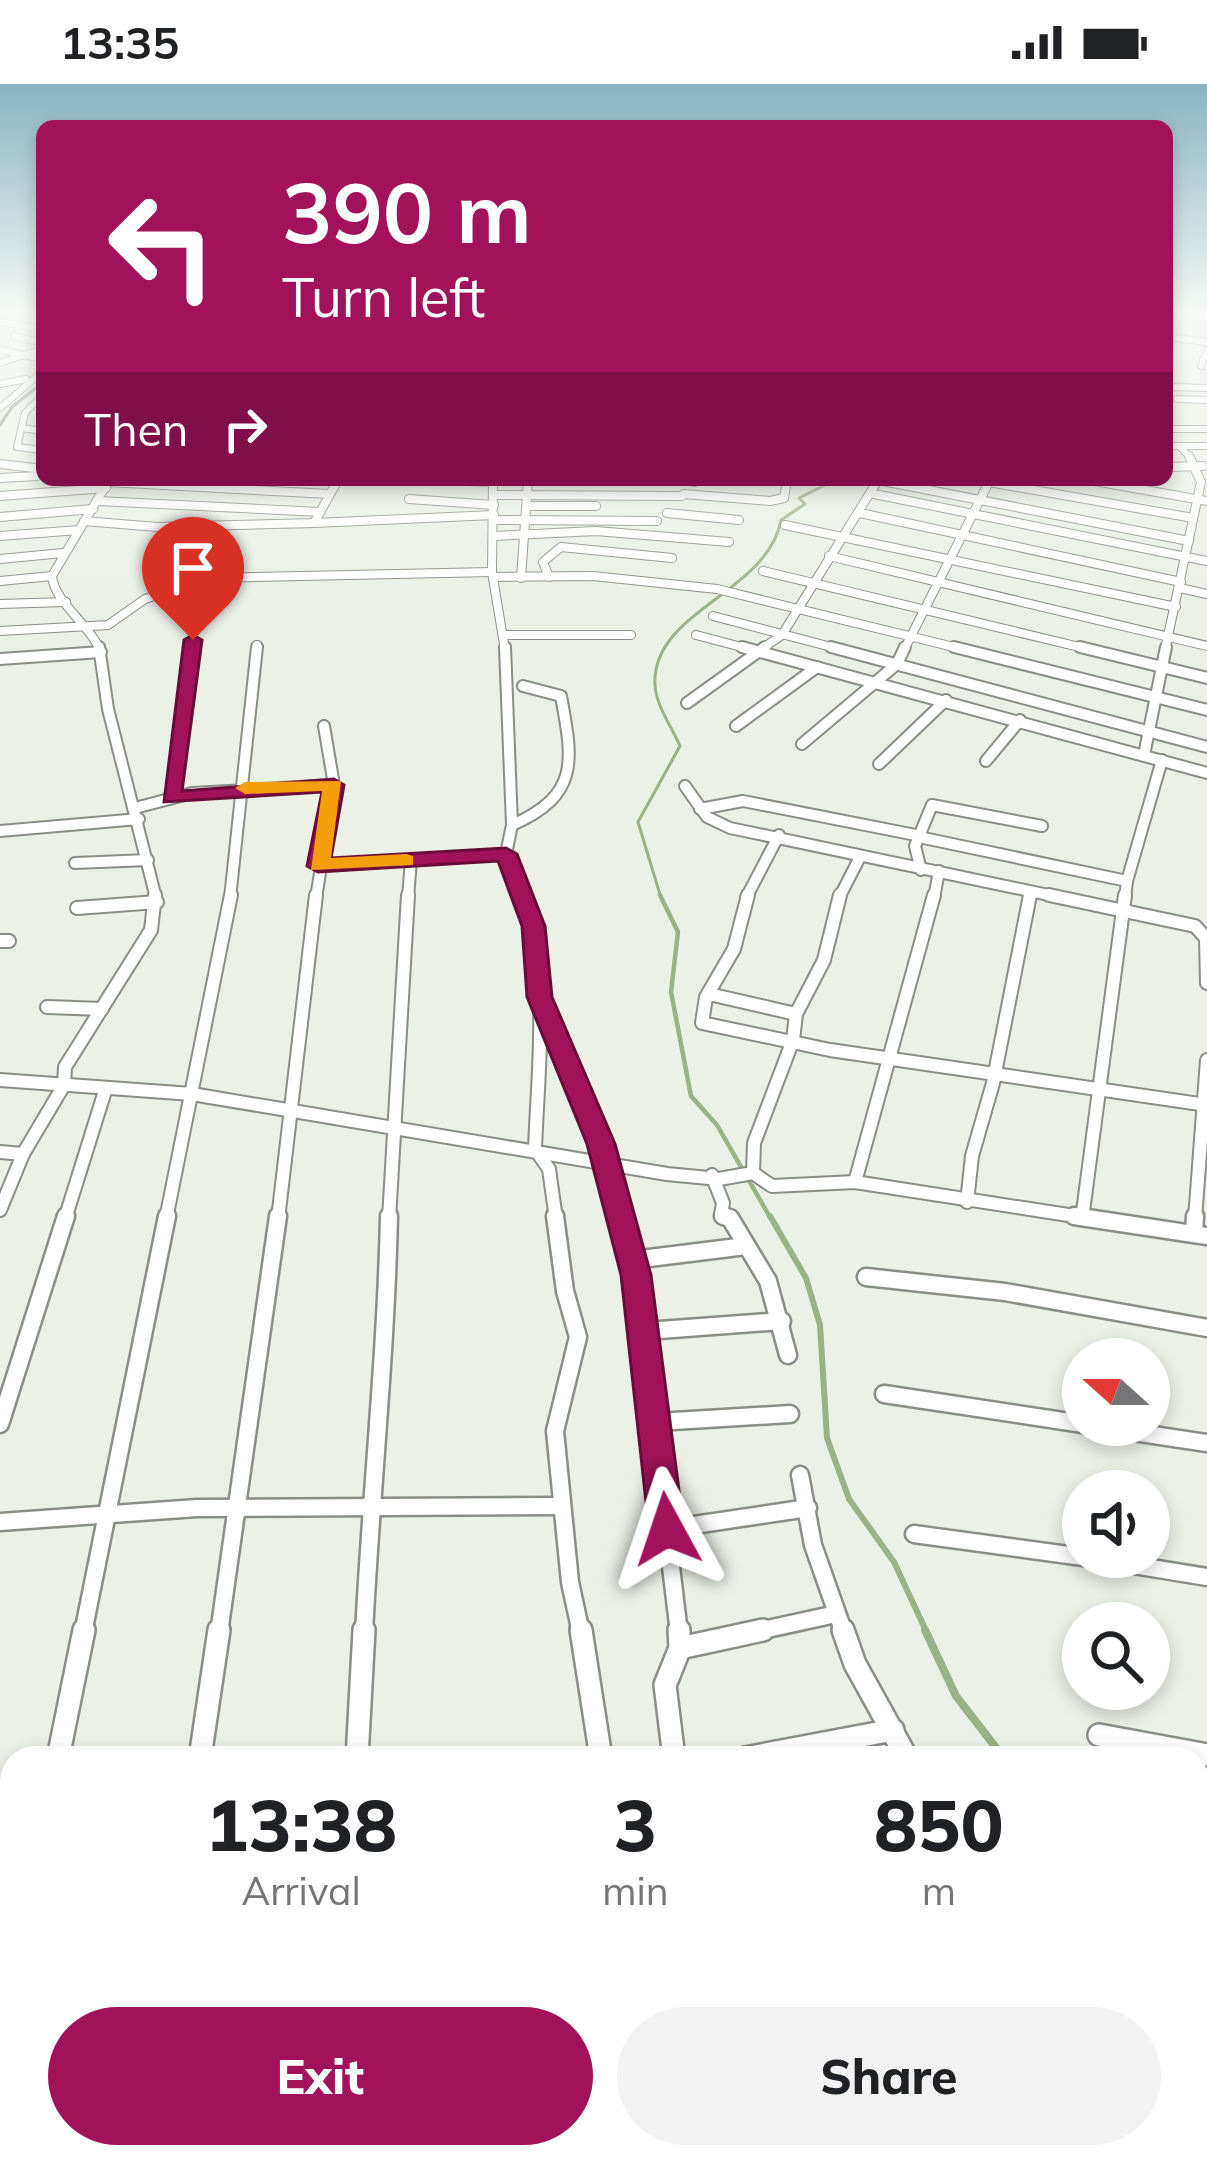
<!DOCTYPE html>
<html lang="en">
<head>
<meta charset="utf-8">
<style>
  :root { --surface:#fff; --page:#f2f2f2; --text:#202124; --muted:#757577; --accent:#a1125a }
  body { margin:0; font-family:Mulish,sans-serif; background:var(--page); color:var(--text); height:100vh; display:flex; flex-direction:column; font-size:45px; white-space:nowrap }
  * { box-sizing:border-box; margin:0 }
  p { font-size:39px; color:var(--muted) }
  .icon { flex:none; width:66px; height:66px; fill:none; stroke:currentColor; stroke-width:2; stroke-linecap:round; stroke-linejoin:round }
  .map { position:relative; flex:1; overflow:hidden }
  .drawer { position:absolute; left:0px; top:1662px; width:1209px; height:423px; display:flex; flex-direction:column; background:var(--surface); border-radius:36px 36px 0 0; box-shadow:0 6px 18px #0003 }
  .drawer>* { flex:none }
  .top-card { position:absolute; left:36px; top:36px; width:1137px; height:366px; border-radius:18px; box-shadow:0 6px 18px #0003; background:#a1125a; color:#fff; overflow:hidden }
  .needle { width:78px; rotate:291deg }
  .fabs { position:absolute; left:1062px; top:1254px; display:grid; gap:24px }
  .fabs a { display:grid; place-items:center; width:108px; height:108px; border-radius:50%; background:var(--surface); box-shadow:0 6px 18px #0003; font-size:60px }
  .pin { position:absolute; display:grid; place-items:center; width:102px; height:102px; color:#fff; margin:-123px -51px; border-radius:50% 50% 50% 0; rotate:-45deg; box-shadow:0 0 12px #0007 }
  .pin .icon { rotate:45deg }
  .me { position:absolute; width:132px; margin:-66px; rotate:355deg; stroke-linejoin:round; filter:drop-shadow(0 0 9px #0008) }
  .turn { display:flex; align-items:center; gap:42px; height:252px; padding:0 48px; font-size:54px }
  .turn .icon { width:156px; height:156px; stroke-width:2.5 }
  .turn b { display:block; font-size:84px; line-height:102px }
  .then { display:flex; align-items:center; height:114px; padding:0 48px; background:#0003; gap:24px; font-size:45px }
  .eta { display:flex; justify-content:space-evenly; align-items:center; height:204px; text-align:center }
  .eta b { font-size:72px; font-weight:800; line-height:84px }
  .primary-button { display:flex; gap:24px; margin-top:auto; padding:24px 48px }
  .primary-button a { flex:1; height:138px; border-radius:72px; background:var(--accent); color:#fff; font-size:48px; font-weight:800; line-height:138px; text-align:center }
  .primary-button a+a { background:var(--page); color:var(--text) }
  .status { display:flex; justify-content:space-between; align-items:center; height:84px; padding:0 60px; background:var(--surface); direction:ltr }
  .status svg { height:33px; fill:currentColor }
  .map>svg:first-child { display:block }
  .lines { fill:none; stroke-linecap:round; stroke-linejoin:round }
  .stream-far3 { stroke:#9ab288; stroke-width:3 }
  .stream-far2 { stroke:#9ab288; stroke-width:4.5 }
  .stream-far1 { stroke:#9ab288; stroke-width:6 }
  .stream { stroke:#9ab288; stroke-width:8 }
  .street-far5-casing { stroke:#898e86; stroke-width:8 }
  .street-far4-casing { stroke:#898e86; stroke-width:10 }
  .street-far3-casing { stroke:#898e86; stroke-width:14 }
  .street-far2-casing { stroke:#898e86; stroke-width:16 }
  .street-far1-casing { stroke:#898e86; stroke-width:21 }
  .street-casing { stroke:#898e86; stroke-width:26 }
  .street-far5 { stroke:#fff; stroke-width:6 }
  .street-far4 { stroke:#fff; stroke-width:8 }
  .street-far3 { stroke:#fff; stroke-width:10 }
  .street-far2 { stroke:#fff; stroke-width:12 }
  .street-far1 { stroke:#fff; stroke-width:16 }
  .street { stroke:#fff; stroke-width:21 }
  .rail { stroke:#868a84; stroke-width:3 }
  .route { fill:#a1125a; stroke:#690c3a; stroke-width:3 }
  .slow { fill:#f59e0b }
</style>
</head>
<body>
<div class="status"><b>13:35</b><svg viewBox="0 0 49 12"><path d="M0 12V9h3v3zM5 12V6h3v6zM10 12V3h3v9zM15 12V0h3v12zM26 1h20v11H26zM47 4h2v5h-2z"/></svg></div>
<div class="map">
<svg width="1207" height="2083" viewBox="0 0 1207 2083">
  <rect width="100%" height="100%" fill="#ebf1e7"/>
  <g class="lines">
    <path class="stream-far3" d="M661 814 638 738 680 662C672 643 656 622 655 601 651 527 768 509 781 436L805 420 799 414 835 396"/>
    <path class="stream-far2" d="M660 811 678 848 671 908 691 1012 717 1041 771 1135"/>
    <path class="stream-far1" d="M770 1132 806 1194 820 1241 827 1354 849 1415 894 1478 927 1549"/>
    <g class="stream">
      <path d="M925 1546 956 1612 1004 1674"/>
      <path d="M1197 1899 1207 1916"/>
    </g>
    <g class="street-far5-casing">
      <g id="street-far5">
        <path d="M1178 227 1207 228"/>
        <path d="M0 238 42 245"/>
        <path d="M14 252 42 259"/>
        <path d="M1167 253 1207 258"/>
        <path d="M1167 262 1182 227 1176 225"/>
        <path d="M0 266 42 275"/>
        <path d="M0 279 42 265"/>
        <path d="M1201 282 1207 266"/>
        <path d="M0 300 26 295"/>
        <path d="M1167 303 1207 304"/>
        <path d="M42 312 25 329 17 363 42 366"/>
        <path d="M1177 315 1207 316"/>
        <path d="M0 324 41 289"/>
        <path d="M22 344 42 347"/>
        <path d="M1167 345H1207"/>
        <path d="M1167 362H1207"/>
        <path d="M1179 362 1192 375"/>
      </g>
    </g>
    <g class="street-far4-casing">
      <g id="street-far4">
        <path d="M0 380 42 385"/>
        <path d="M1167 383 1203 382"/>
        <path d="M0 394 37 392"/>
        <path d="M441 396 493 398"/>
        <path d="M493 396 492 488 505 566"/>
        <path d="M682 396 695 398"/>
        <path d="M1089 396 1207 417"/>
        <path d="M108 398 329 410"/>
        <path d="M989 398 1193 434"/>
        <path d="M684 410 770 417 784 414 787 396"/>
        <path d="M874 410 1207 477"/>
        <path d="M494 411 682 412"/>
        <path d="M0 412 106 404"/>
        <path d="M409 415 494 421"/>
        <path d="M98 417 320 428"/>
        <path d="M529 422H596"/>
        <path d="M667 429 739 436"/>
        <path d="M860 429 1181 498"/>
        <path d="M0 433 93 425"/>
        <path d="M494 436 657 437"/>
        <path d="M84 437 157 443 314 439 338 396"/>
        <path d="M314 439 494 431"/>
        <path d="M785 441 1176 523"/>
        <path d="M0 452 79 446"/>
        <path d="M493 452 596 447 729 458"/>
        <path d="M829 472 1207 562"/>
        <path d="M0 475 63 469"/>
        <path d="M763 487 1092 566"/>
        <path d="M493 493 593 492 717 505 966 566"/>
        <path d="M549 493 543 478 561 463 672 474"/>
        <path d="M521 494 528 396"/>
        <path d="M0 497 52 492"/>
        <path d="M1180 504 1207 510"/>
        <path d="M0 520 66 518"/>
        <path d="M713 532 843 566"/>
        <path d="M0 547 108 541 145 515 209 494 492 488"/>
        <path d="M503 551H631"/>
        <path d="M696 551 753 566"/>
        <path d="M100 566C90 541 54 518 52 492L109 396"/>
        <path d="M192 566 193 556"/>
        <path d="M257 566V561"/>
        <path d="M760 566 782 551 878 396 1189 457"/>
        <path d="M904 566 990 396"/>
        <path d="M1165 566 1201 398 1189 372"/>
      </g>
    </g>
    <g class="street-far3-casing">
      <g id="street-far3">
        <path d="M99 563 108 625 156 814"/>
        <path d="M505 563 512 741 506 770 523 814"/>
        <path d="M742 563 1207 689"/>
        <path d="M831 563 1207 663"/>
        <path d="M954 563 1207 626"/>
        <path d="M1080 563 1207 594"/>
        <path d="M0 575 101 568"/>
        <path d="M687 619 765 563"/>
        <path d="M736 642 817 583"/>
        <path d="M802 660 897 580 905 563"/>
        <path d="M1144 671 1166 563"/>
        <path d="M986 677 1020 636"/>
        <path d="M879 680 946 616"/>
        <path d="M685 702 707 733 730 744 1063 814"/>
        <path d="M171 714 192 563"/>
        <path d="M135 724 192 709 334 701"/>
        <path d="M700 725 743 717 921 752"/>
        <path d="M512 741C580 711 573 677 561 612L523 602"/>
        <path d="M0 747 139 735"/>
        <path d="M919 753 1127 797 1162 676"/>
        <path d="M75 779 148 776"/>
        <path d="M318 782 506 770"/>
        <path d="M921 786 915 762 932 721 1042 742"/>
        <path d="M230 814 257 563"/>
        <path d="M316 814 334 701 324 642"/>
        <path d="M408 814 411 776"/>
        <path d="M746 814 779 751"/>
        <path d="M839 814 860 773"/>
        <path d="M934 814 939 787"/>
        <path d="M1030 814 1031 808"/>
        <path d="M1125 814 1127 797"/>
      </g>
    </g>
    <g class="street-far2-casing">
      <g id="street-far2">
        <path d="M521 811C551 891 538 981 535 1065L549 1085 556 1135"/>
        <path d="M748 811 734 865 706 913 702 939 830 966 1207 1021"/>
        <path d="M1049 811 1195 842 1206 854 1207 899"/>
        <path d="M77 824 157 818"/>
        <path d="M0 857H9"/>
        <path d="M709 910 796 930"/>
        <path d="M47 923 102 925"/>
        <path d="M544 924 601 1060 621 1135"/>
        <path d="M0 996 192 1010 667 1090 719 1095 753 1089 772 1102 855 1098 1094 1135"/>
        <path d="M0 1068 23 1070"/>
        <path d="M753 1089 754 1059 793 956 796 930 824 876 840 811"/>
        <path d="M712 1091 723 1119 721 1131 730 1135"/>
        <path d="M855 1098 934 811"/>
        <path d="M967 1118 972 1072 993 999 1030 811"/>
        <path d="M0 1126 23 1070 64 1001 65 983 151 846 155 811"/>
        <path d="M65 1135 105 1007"/>
        <path d="M166 1135 231 811"/>
        <path d="M278 1135 316 811"/>
        <path d="M389 1135 408 811"/>
        <path d="M1082 1135 1125 811"/>
        <path d="M1195 1135 1207 976"/>
      </g>
    </g>
    <g class="street-far1-casing">
      <g id="street-far1">
        <path d="M555 1132 565 1207 578 1253 555 1347 570 1498 581 1549"/>
        <path d="M620 1132 636 1191 679 1549"/>
        <path d="M723 1132 730 1134 768 1197 788 1271"/>
        <path d="M1074 1132 1207 1152"/>
        <path d="M1194 1148 1195 1132"/>
        <path d="M633 1176 746 1162"/>
        <path d="M866 1193 1005 1208 1207 1244"/>
        <path d="M646 1247 782 1237"/>
        <path d="M884 1310 1083 1340"/>
        <path d="M657 1338 790 1330"/>
        <path d="M0 1340 66 1132"/>
        <path d="M1087 1341 1207 1359"/>
        <path d="M800 1391 813 1461 844 1549"/>
        <path d="M0 1438 197 1424 562 1422"/>
        <path d="M667 1445 808 1424"/>
        <path d="M914 1450 1083 1473"/>
        <path d="M1084 1473 1207 1493"/>
        <path d="M83 1549 167 1132"/>
        <path d="M219 1549 278 1132"/>
        <path d="M364 1549C371 1410 386 1271 389 1132"/>
        <path d="M749 1549 836 1530"/>
      </g>
    </g>
    <g class="street-casing">
      <g id="street">
        <path d="M581 1546 601 1674"/>
        <path d="M843 1546 855 1580 907 1674"/>
        <path d="M680 1564 763 1546"/>
        <path d="M1099 1651 1207 1671"/>
        <path d="M58 1674 84 1546"/>
        <path d="M200 1674 219 1546"/>
        <path d="M357 1674 364 1546"/>
        <path d="M674 1674 665 1601 680 1564 679 1546"/>
        <path d="M745 1674 893 1646"/>
        <path d="M0 1950 12 1892"/>
        <path d="M623 2073V2083"/>
        <path d="M730 2073 731 2083"/>
        <path d="M147 2083 148 2073"/>
        <path d="M338 2083 339 2073"/>
        <path d="M1179 2083 1193 2077"/>
      </g>
    </g>
    <use href="#street-far5" class="street-far5"/>
    <use href="#street-far4" class="street-far4"/>
    <use href="#street-far3" class="street-far3"/>
    <use href="#street-far2" class="street-far2"/>
    <use href="#street-far1" class="street-far1"/>
    <use href="#street" class="street"/>
    <path class="rail" d="M0 341 12 323 42 299"/>
  </g>
  <linearGradient id="sky" x2="0" y2="1"><stop stop-color="#89b3c2"/><stop offset="0.44" stop-color="#f6f9f4"/><stop offset="1" stop-color="#f6f9f4" stop-opacity="0"/></linearGradient>
  <rect width="1207" height="517" fill="url(#sky)"/>
  <path class="route" d="M193 551 202 556 182 707 334 695 344 701 331 774 506 764 517 770 545 842 552 913 615 1060 651 1191 684 1445 679 1457 667 1462 654 1457 649 1445 621 1191 587 1060 527 913 522 842 498 777 318 788 307 782 322 708 164 718 184 556Z"/>
  <path class="slow" d="M341 697 331 774 406 770 413 772V781L311 786 322 707 245 710 235 704 245 698Z"/>
</svg>
<div class="fabs">
<a><svg class="needle" viewBox="-14 -14 28 28"><path d="M0-13l5 13h-10z" fill="#e53935"/><path d="M0 13l5-13h-10z" fill="#757577"/></svg></a>
<a><svg class="icon" aria-label="sound" viewBox="0 0 24 24"><path d="M4 9h4l5-4v14l-5-4H4zM17 9q2 3 0 6"/></svg></a>
<a><svg class="icon" aria-label="search" viewBox="0 0 24 24"><circle cx="10" cy="10" r="6"/><path d="M15 15l6 6"/></svg></a>
</div>
<div class="pin" style="left:193px;top:556px;background:#d93025"><svg class="icon" aria-label="arrive" viewBox="0 0 24 24"><path d="M6 21V4h12l-3 4 3 4H6"/></svg></div>
<svg class="me" style="left:667px;top:1445px" viewBox="-20 -20 40 40"><path d="M0-17L14 15 0 8-14 15z" fill="#a1125a" stroke="#fff" stroke-width="4"/></svg>
<div class="top-card">
<div class="turn"><svg class="icon" aria-label="left" viewBox="0 0 24 24"><path d="M17 20v-9H6M10 6l-5 5 5 5"/></svg><div><b>390 m</b>Turn left</div></div>
<div class="then">Then<svg class="icon" aria-label="right" viewBox="0 0 24 24"><path d="M7 20v-9h11M14 6l5 5-5 5"/></svg></div>
</div>
<section class="drawer">
<div class="eta">
<div><b>13:38</b><p>Arrival</p></div>
<div><b>3</b><p>min</p></div>
<div><b>850</b><p>m</p></div>
</div>
<div class="primary-button"><a>Exit</a><a>Share</a></div>
</section>
</div>
</body>
</html>
